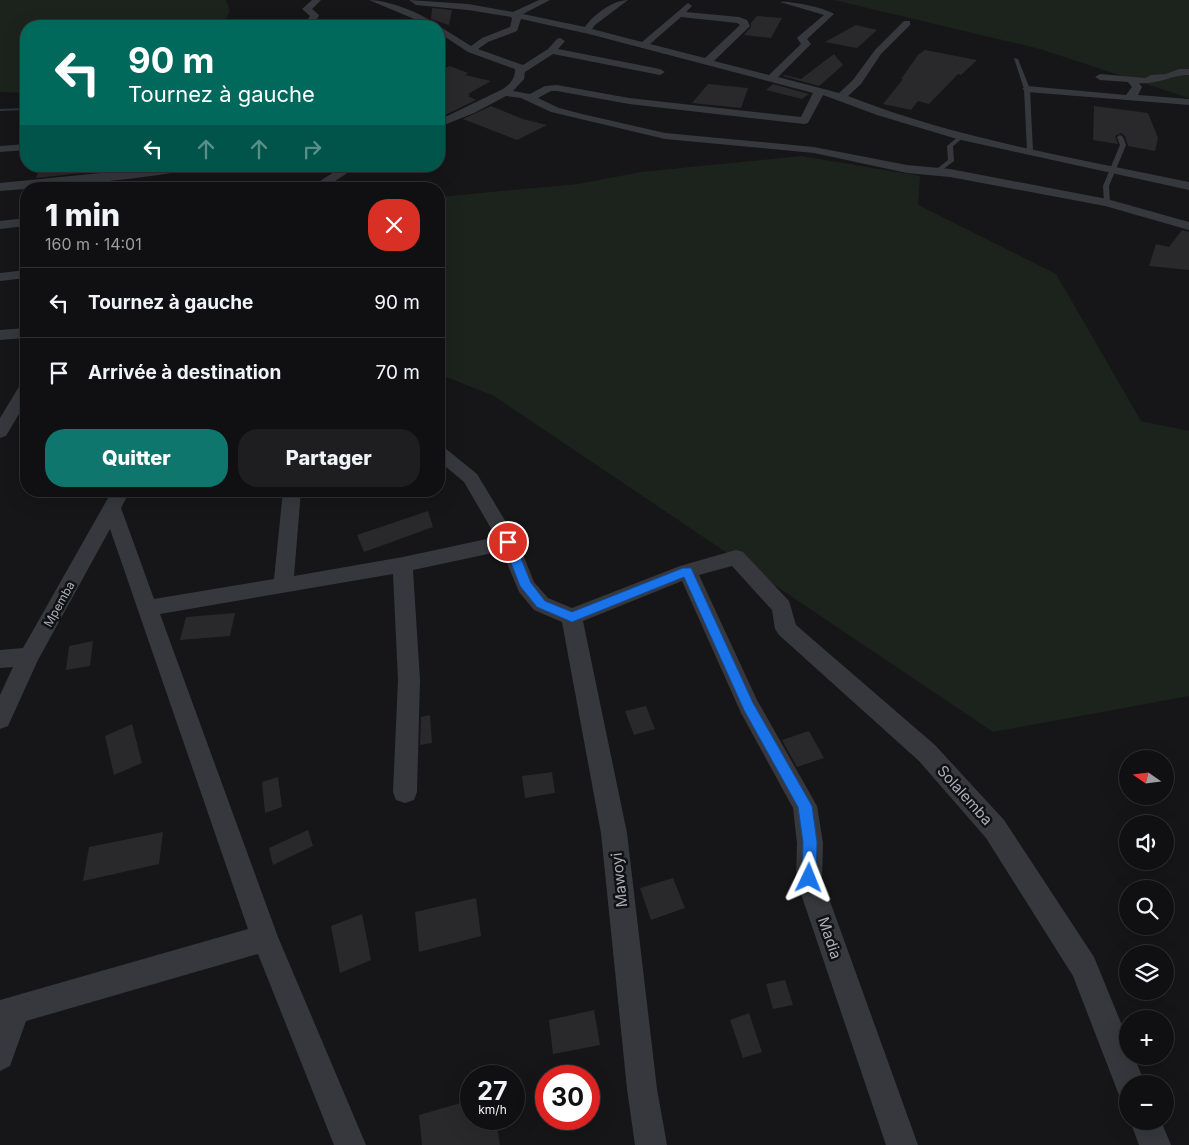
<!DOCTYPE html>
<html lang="fr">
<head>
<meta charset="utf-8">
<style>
  :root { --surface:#101012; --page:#1e1e20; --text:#f1f3f6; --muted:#9c9d9f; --line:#303032; --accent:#0f766e }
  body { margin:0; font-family:Inter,sans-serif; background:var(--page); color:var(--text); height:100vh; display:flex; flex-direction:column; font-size:19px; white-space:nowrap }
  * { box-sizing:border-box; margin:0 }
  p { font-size:16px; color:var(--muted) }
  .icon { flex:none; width:28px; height:28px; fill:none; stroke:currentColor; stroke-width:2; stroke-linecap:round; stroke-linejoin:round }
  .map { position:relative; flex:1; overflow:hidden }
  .details { position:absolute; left:20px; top:182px; width:425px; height:315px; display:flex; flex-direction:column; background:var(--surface); border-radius:20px; box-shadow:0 5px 20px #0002,0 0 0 1px var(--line) }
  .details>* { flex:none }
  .top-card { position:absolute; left:20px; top:20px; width:425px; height:152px; border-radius:20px; box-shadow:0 5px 20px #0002,0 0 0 1px var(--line); background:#00695c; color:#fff; overflow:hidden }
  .needle { width:32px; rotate:284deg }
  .fabs { position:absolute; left:1119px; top:750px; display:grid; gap:10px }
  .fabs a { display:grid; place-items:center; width:55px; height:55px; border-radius:50%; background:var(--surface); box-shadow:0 5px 20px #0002,0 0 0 1px var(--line); font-size:25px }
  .speed { position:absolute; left:460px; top:1065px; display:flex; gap:10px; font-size:25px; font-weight:700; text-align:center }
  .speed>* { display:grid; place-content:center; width:65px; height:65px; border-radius:50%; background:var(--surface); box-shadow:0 5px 20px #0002,0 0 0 1px var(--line); line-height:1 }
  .speed small { font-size:12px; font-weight:400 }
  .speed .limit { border:8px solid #d22; background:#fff; color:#111 }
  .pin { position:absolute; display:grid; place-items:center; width:42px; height:42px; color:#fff; margin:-21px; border:2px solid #fff; border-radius:50%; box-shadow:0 1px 5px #0007 }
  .me { position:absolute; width:55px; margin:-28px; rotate:2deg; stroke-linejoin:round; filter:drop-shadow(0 0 4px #0008) }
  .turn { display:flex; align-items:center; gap:18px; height:105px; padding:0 25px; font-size:22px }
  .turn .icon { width:65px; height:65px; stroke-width:2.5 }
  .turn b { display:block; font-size:35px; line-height:42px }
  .lanes { display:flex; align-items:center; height:48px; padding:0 25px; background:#0003; justify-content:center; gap:25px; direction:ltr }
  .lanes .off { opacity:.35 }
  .round { display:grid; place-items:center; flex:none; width:52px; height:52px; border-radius:20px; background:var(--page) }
  .overview { display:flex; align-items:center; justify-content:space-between; height:85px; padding:0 25px }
  h1 { font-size:30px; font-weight:800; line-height:38px }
  .button { display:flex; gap:10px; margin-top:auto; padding:10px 25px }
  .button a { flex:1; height:58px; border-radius:20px; background:var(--accent); color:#fff; font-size:20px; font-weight:800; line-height:58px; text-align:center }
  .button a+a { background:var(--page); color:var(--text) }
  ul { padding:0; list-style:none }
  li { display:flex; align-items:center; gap:15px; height:70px; padding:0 25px; border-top:1px solid var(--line) }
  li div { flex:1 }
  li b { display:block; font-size:19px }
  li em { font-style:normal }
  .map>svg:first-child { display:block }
  .green { fill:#1c231d }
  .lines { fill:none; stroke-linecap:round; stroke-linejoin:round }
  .stream { fill:#2c353c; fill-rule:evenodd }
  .building { fill:#29292c }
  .service { fill:#37383d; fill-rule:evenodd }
  .minor { fill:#37383d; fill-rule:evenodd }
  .route { fill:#1a73e8; stroke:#114b97 }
  .labels { text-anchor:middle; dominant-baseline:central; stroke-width:5; stroke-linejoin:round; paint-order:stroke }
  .street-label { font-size:12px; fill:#a8adb8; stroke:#111113 }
  .near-street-label { font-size:15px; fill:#a8adb8; stroke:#111113 }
</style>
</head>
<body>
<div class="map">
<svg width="1189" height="1145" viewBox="0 0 1189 1145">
  <rect width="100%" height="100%" fill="#161618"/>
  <g class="green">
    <path d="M0 0H226L230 11 222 26H26V93L0 92Z"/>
    <path d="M834 0H1189V98L1040 49Z"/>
    <path d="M801 156 920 176 918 205 1056 274 1141 421 1189 431V696L993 732 494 396 439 374V197L578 184 641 172Z"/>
  </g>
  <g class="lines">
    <path class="stream" d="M26 108V110L0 111V109Z"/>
  </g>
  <g class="building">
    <path d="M432 8 452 10 449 25 431 19Z"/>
    <path d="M757 16 782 18 771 38 744 35 751 27V23Z"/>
    <path d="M856 25 877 30 857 48 825 42Z"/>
    <path d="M925 50 977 60 961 75 958 74 929 104 918 101 911 110 883 104 903 79H901L918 55Z"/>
    <path d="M834 54 843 65 819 86 783 76 785 75 801 79Z"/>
    <path d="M450 66 468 73 465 75 491 81 468 94 470 95 468 96 476 100 439 118V70Z"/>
    <path d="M708 84 748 88 741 108 692 103Z"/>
    <path d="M773 84 809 94 802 99 766 90Z"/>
    <path d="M491 106 523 119 547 125 517 140 463 119Z"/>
    <path d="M1094 106 1148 113 1158 138 1155 151 1128 146 1125 136 1121 133 1115 136 1118 144 1093 140Z"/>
    <path d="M106 166H119V169L36 178 38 172Z"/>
    <path d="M120 182V189H49L105 183Z"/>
    <path d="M1182 230 1189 232V270L1149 266 1156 244 1169 247Z"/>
    <path d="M428 511 433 527 364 552 357 535Z"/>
    <path d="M235 613 230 636 180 640 186 617Z"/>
    <path d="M93 641 90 666 66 670 69 646Z"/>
    <path d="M646 706 655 729 634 735 625 711Z"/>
    <path d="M430 715 432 743 420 745 421 717Z"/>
    <path d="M132 724 142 763 114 775 105 736Z"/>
    <path d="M809 731 824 758 797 767 782 740Z"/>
    <path d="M552 772 555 793 525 798 522 776Z"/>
    <path d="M278 777 282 807 265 813 262 782Z"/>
    <path d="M308 830 313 846 273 865 269 848Z"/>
    <path d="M163 832 159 864 83 881 89 847Z"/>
    <path d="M673 878 685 908 651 920 640 888Z"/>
    <path d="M476 898 481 936 419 952 415 912Z"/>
    <path d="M362 914 371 960 340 973 331 926Z"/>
    <path d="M785 980 793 1005 773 1009 766 984Z"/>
    <path d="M594 1010 600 1045 553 1054 549 1020Z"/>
    <path d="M749 1013 762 1052 743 1058 730 1020Z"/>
    <path d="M471 1100V1119H496L500 1145H422L419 1115Z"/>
  </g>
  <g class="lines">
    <g class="service">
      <path d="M1014 58 1018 59 1030 89 1033 151 1030 153 1027 151 1024 89Z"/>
      <path d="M1120 135 1123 137 1126 145 1109 186 1110 203 1107 205 1104 203 1103 186 1120 145 1117 137Z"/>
      <path d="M959 136 964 137 953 146 954 161 937 174H933V172L948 160 947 146Z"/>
    </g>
    <g class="minor">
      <path d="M312 0H321L312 9 319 15 317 19 329 26H318L308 19 310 16 302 9Z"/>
      <path d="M369 0C387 0 424 13 437 26H426L419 21Z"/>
      <path d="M409 0 468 4 513 12 539 0H550L523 14 585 27C593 15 613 0 628 0L595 25 592 29 642 42 688 3 692 6 686 12 739 17 747 20 750 26 748 28 714 61 769 75 801 44 797 38 799 36 824 15 780 2C787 0 827 8 834 14L807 39 811 44 778 77 839 93 853 80 875 50 904 21H910V25L881 54 861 84 848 96C957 139 1075 158 1189 182V190L957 139 877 115 823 95 808 123 804 124 629 104 557 91H551L538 98 559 108 582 114 665 133 814 147 907 165 950 169 1107 199 1189 222V230L1105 206 950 177 907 173 814 153 665 139 551 112 521 98 506 96 474 113 439 127V120L503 89C511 83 515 79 515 69L468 52 439 33V26L471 46 482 38 510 27 512 19 511 17 468 10 416 5ZM681 17 737 23 740 25 705 58 650 44ZM521 19 589 34 813 93 801 117 629 98 557 85 545 86 530 94 513 91 524 79 525 72 553 54 660 75 665 72 660 69 558 49 565 41 560 38 557 39 548 49 523 65 478 49 488 42 517 31Z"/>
      <path d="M1179 69H1189V75C1172 75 1156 85 1139 83L1142 87 1138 95 1189 99V105L1027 92 1022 89 1027 86 1126 95 1132 87 1128 82 1100 80 1095 77 1100 74 1145 78 1151 75 1166 74Z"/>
      <path d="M26 144V150L0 152V146Z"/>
      <path d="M171 166H198C188 176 25 189 0 191V183Z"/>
      <path d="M343 166H358L323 189H308Z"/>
      <path d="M26 218V226L0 229V221Z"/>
      <path d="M26 270V278L0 281V273Z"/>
      <path d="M26 328V338L0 340V330Z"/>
      <path d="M26 384V402L6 436 0 438V418L20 385Z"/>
      <path d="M439 446 445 448 477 474 518 542 534 582 548 598 572 608 680 566 736 550 743 552 789 601 796 625 935 745 1004 820 1094 957 1128 1040V1056H1134L1145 1084H1128V1098L1119 1095 1073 976 986 838 919 761 779 635 775 629 772 610 732 566 699 575 757 700 817 806 823 843 822 879 918 1145H886L796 879 797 843 793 808 741 713 682 581 583 621 627 833 657 1089 667 1145H635L627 1089 601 833 562 622 534 610 519 592 502 551 413 570 420 680 417 792 414 800 405 803 396 800 393 792 398 680 393 574 160 614 278 937 366 1145H334L258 954 26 1021 10 1066 0 1071V1000L248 929 110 529 38 660 8 726 0 729V695L13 667 0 668V650L23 648 112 491H130L121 508 154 599 274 579 283 491H301L294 576 403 557 496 537 464 482 439 461Z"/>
      <path d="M1130 1121H1161L1171 1145H1139Z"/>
    </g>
  </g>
  <path class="route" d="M508 538 514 542 531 583 545 601 572 612 683 568H691L753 703 812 806 817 842 816 878 814 884 809 886 804 884 802 878 803 842 798 807 744 710 684 577 572 622 537 607 520 586 503 542Z"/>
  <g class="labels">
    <g class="street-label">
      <text transform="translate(59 604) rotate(-61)">Mpemba</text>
    </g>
    <g class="near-street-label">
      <text transform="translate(965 795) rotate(48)">Solalemba</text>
      <text transform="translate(619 880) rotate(-96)">Mawoyi</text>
      <text transform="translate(830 938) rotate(71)">Madia</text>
    </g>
  </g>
</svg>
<div class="fabs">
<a><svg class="needle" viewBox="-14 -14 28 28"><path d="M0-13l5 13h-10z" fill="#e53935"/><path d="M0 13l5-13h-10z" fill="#9c9d9f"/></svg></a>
<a><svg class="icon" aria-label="sound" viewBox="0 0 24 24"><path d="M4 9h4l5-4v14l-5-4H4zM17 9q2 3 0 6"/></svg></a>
<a><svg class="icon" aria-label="search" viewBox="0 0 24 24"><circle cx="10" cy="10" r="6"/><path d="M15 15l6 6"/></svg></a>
<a><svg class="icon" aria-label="layers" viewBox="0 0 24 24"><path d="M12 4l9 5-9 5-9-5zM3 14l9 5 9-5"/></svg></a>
<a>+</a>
<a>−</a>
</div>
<div class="speed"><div>27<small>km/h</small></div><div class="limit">30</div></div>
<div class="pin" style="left:508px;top:542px;background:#d93025"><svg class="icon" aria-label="arrive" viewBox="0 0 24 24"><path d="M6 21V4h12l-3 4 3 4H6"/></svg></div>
<svg class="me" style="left:809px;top:878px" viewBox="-20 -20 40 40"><path d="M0-17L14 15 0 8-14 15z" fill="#1a73e8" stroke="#fff" stroke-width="4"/></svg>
<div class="top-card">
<div class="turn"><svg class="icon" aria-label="left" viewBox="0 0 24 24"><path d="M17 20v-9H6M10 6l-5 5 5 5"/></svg><div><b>90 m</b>Tournez à gauche</div></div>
<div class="lanes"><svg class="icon" aria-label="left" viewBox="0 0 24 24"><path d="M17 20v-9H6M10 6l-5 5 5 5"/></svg><svg class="icon off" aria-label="ahead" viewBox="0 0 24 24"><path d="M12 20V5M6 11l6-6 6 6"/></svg><svg class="icon off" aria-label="ahead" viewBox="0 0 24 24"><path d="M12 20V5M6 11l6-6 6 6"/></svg><svg class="icon off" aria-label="right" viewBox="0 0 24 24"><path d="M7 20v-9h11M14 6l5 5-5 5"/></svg></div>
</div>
<section class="details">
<div class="overview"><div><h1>1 min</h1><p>160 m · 14:01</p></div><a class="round" style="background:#d93025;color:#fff"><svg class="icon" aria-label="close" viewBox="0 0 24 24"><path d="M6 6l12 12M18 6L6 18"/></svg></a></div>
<ul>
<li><svg class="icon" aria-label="left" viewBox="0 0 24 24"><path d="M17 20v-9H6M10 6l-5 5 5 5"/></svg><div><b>Tournez à gauche</b></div><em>90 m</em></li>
<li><svg class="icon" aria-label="arrive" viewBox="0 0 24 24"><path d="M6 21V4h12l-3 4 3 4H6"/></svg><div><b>Arrivée à destination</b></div><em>70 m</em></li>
</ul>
<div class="button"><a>Quitter</a><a>Partager</a></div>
</section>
</div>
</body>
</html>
